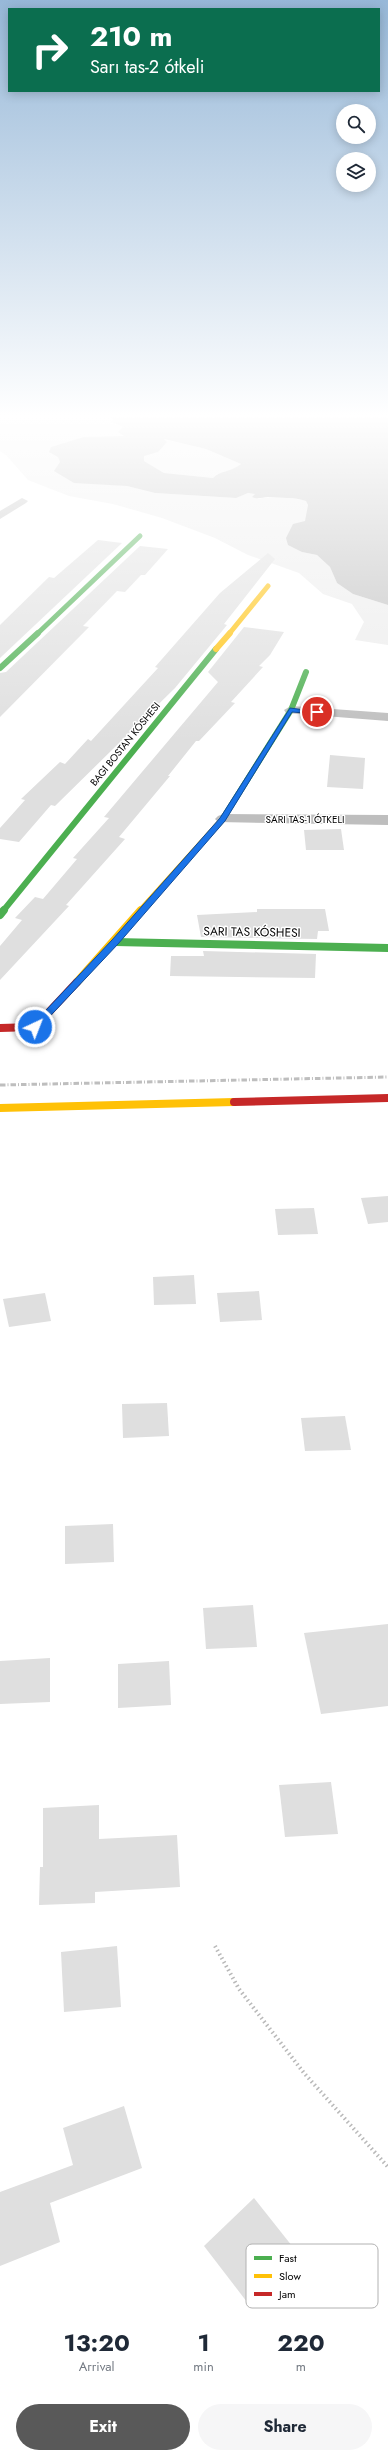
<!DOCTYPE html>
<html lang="en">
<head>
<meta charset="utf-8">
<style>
  :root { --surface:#fff; --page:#f6f6f7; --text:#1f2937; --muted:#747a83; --accent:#595959 }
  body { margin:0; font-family:Jost,sans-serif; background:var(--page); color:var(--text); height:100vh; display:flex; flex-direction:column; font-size:15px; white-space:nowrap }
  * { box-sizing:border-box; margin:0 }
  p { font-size:13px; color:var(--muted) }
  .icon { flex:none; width:22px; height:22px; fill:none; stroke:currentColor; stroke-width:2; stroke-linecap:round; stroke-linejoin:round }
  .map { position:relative; height:2318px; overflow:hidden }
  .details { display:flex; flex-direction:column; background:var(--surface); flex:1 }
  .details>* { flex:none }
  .hud { position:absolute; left:8px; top:8px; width:372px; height:84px; border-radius:0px; box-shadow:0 2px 10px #0003; background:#0b6e4f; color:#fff; overflow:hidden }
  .tools { position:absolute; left:336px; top:104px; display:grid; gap:8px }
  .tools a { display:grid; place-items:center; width:40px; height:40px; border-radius:50%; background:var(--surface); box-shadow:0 2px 10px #0003; font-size:20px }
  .pin { position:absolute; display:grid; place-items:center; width:34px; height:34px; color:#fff; margin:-17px; border:2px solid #fff; border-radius:50%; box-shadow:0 1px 4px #0007 }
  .me { position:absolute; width:44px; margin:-22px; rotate:43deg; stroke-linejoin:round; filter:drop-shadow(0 0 3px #0008) }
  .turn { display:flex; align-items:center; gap:14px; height:84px; padding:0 16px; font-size:18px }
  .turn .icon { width:52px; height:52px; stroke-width:2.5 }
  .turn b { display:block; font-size:28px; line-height:34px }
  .eta { display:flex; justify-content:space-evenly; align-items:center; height:68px; text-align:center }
  .eta b { font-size:24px; font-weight:700; line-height:28px }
  .cta { display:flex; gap:8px; margin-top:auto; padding:8px 16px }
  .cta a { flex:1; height:46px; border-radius:24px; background:var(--accent); color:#fff; font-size:16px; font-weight:700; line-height:46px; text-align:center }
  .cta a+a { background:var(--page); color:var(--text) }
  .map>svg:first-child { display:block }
  .green { fill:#ececec }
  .water { fill:#bfbfbf; fill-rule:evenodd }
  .building { fill:#dfdfdf }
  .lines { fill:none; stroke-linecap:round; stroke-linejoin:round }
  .path { stroke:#b9b9b9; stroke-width:4; stroke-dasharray:1.5 3; stroke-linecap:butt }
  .street { fill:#bebebe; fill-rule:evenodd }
  .fast-far2 { stroke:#4caf50; stroke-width:5 }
  .fast-far1 { stroke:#4caf50; stroke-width:6 }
  .fast { stroke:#4caf50; stroke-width:8 }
  .slow-far2 { stroke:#ffc107; stroke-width:5 }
  .slow-far1 { stroke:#ffc107; stroke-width:6 }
  .slow { stroke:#ffc107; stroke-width:8 }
  .jam { stroke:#c62828; stroke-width:8 }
  .rail { stroke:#bebebe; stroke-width:3; stroke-dasharray:5.5 2 1 2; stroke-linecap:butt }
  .route { fill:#1a73e8; stroke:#114b97 }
  .labels { text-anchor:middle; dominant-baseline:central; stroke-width:3; stroke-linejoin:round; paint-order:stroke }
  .far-street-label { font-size:10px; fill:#000; stroke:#fff }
  .street-label { font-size:12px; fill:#000; stroke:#fff }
  .key { fill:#fff; stroke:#b2b2b2; stroke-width:1 }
  .key-label { font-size:11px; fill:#000 }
</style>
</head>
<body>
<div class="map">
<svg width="388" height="2318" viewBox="0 0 388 2318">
  <rect width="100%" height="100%" fill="#fff"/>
  <g class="green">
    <path d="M0 417H109L114 420 112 423 124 427V436L84 437 58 457 60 462 107 484 127 486 155 493 235 498 248 493 256 494 258 499C269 496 296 498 306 501L308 505 302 552 317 555 330 567 337 583 353 594 388 605V645L355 640 364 622 352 604 323 594 299 573 248 555 215 538 162 518 113 504 69 496 28 480 6 455 0 451Z"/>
    <path d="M163 439 206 449 241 464 232 471 217 474 213 478 164 473 144 461V455L158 452Z"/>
  </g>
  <path class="water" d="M109 417H388V605L353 594 337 583 330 567 317 555 302 552 288 545 286 538 293 524 305 521 308 505 306 501C294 497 281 498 268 497 262 497 259 500 252 497L255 494 248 493 236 498 155 493 127 486 74 483 54 471 60 462 58 457 49 452 51 447 84 437 124 436 118 432 123 427 111 422 114 420ZM164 439 206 449 241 464C230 473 220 470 213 478L164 473 144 461V456L158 452 167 442Z"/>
  <g class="building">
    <path d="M98 540 122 543 0 658V625L49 577 54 578Z"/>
    <path d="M140 546 168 549 145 575H141L125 592 117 591 83 626 89 627 0 717V673L6 672Z"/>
    <path d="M268 553 275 559 224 624 227 625 175 688 55 806 51 805 19 842 0 839V828L25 800 21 799 60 762 65 764 88 739 91 741 158 668 155 667 220 593Z"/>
    <path d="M244 627 284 632 270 655 259 666 263 667 231 702 235 703 199 741H196L168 776H170L119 837 125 839 66 905 69 906 0 980V946L22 920 15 918 35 897 43 899 77 859 73 858 109 818 104 817 218 682 208 672Z"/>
    <path d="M330 755 365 758 363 789 327 787Z"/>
    <path d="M341 829 344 850H306L304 830Z"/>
    <path d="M257 909H325L329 931H318L317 939 201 937 197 915 257 912Z"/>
    <path d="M203 951 316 954 315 978 170 976 171 956H204Z"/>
    <path d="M388 1196V1222L368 1224 361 1198Z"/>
    <path d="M314 1208 318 1234 278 1235 275 1209Z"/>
    <path d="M194 1275 196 1304 154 1305 153 1277Z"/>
    <path d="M259 1291 262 1320 220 1322 217 1293Z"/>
    <path d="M45 1293 51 1321 9 1327 3 1299Z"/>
    <path d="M167 1403 169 1436 123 1438 122 1404Z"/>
    <path d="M345 1416 351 1450 305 1451 301 1418Z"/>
    <path d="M113 1524 114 1562 65 1564V1526Z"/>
    <path d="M253 1605 257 1647 206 1649 203 1608Z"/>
    <path d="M388 1624V1706L321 1714 304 1633Z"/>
    <path d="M50 1658V1702L0 1704V1661Z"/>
    <path d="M169 1661 171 1705 118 1708V1664Z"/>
    <path d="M331 1782 338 1834 285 1837 279 1785Z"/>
    <path d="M99 1805V1839L177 1835 180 1887 95 1892V1903L39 1905 40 1867H43V1808Z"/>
    <path d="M117 1946 121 2007 64 2012 61 1952Z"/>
    <path d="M124 2106 142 2168 50 2203 60 2242 0 2266V2192L73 2165 63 2128Z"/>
    <path d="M254 2198 296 2251 247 2302 204 2246Z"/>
  </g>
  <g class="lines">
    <path class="path" d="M215 1946 239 1989 304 2073 388 2167"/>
    <g class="street">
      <path d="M22 498 28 501 26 503 0 519V511Z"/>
      <path d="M291 706 388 713V721L286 713 284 710Z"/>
      <path d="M223 814 388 815V825L218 822 215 819 218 816Z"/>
    </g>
    <path class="fast-far2" d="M37 634 140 536"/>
    <g class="fast-far1">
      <path d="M0 668 38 633"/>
      <path d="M222 820 291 710 306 672"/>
      <path d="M3 911 216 649"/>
    </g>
    <g class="fast">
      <path d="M0 915 4 910"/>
      <path d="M115 942 388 948"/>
    </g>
    <path class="slow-far2" d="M229 634 268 586"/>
    <g class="slow-far1">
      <path d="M216 649 230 633"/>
      <path d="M140 911 222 820"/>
    </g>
    <g class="slow">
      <path d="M77 982 141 910"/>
      <path d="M0 1108 234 1102"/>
    </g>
    <g class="jam">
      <path d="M0 1028 35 1027 77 982"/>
      <path d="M234 1102 388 1098"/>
    </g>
    <path class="rail" d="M0 1085 388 1077"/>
  </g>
  <linearGradient id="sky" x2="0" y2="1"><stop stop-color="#97b8d8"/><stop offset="0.56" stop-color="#fff"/><stop offset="1" stop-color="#fff" stop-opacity="0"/></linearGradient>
  <rect width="388" height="742" fill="url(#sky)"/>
  <path class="route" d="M290 708 320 712 317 714 292 712 225 821 118 944 38 1029H32V1025L112 940 220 818Z"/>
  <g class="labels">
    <g class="far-street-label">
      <text transform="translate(125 744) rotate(-51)">BAǴI BOSTAN KÓSHESI</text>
      <text x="305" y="819">SARI TAS-1 ÓTKELI</text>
    </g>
    <g class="street-label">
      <text transform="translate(252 932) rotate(1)">SARI TAS KÓSHESI</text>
    </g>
  </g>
  <rect x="246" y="2244" width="132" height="64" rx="6" class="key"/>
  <rect x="254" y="2256" width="18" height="4" fill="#4caf50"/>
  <rect x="254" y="2274" width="18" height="4" fill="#ffc107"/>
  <rect x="254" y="2292" width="18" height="4" fill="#c62828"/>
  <g class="key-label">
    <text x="279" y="2262">Fast</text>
    <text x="279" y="2280">Slow</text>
    <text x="279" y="2298">Jam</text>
  </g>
</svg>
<div class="tools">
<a><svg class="icon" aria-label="search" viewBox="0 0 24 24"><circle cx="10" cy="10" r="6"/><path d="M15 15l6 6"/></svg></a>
<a><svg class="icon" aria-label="layers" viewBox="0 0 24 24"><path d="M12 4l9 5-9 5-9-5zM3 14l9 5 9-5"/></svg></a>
</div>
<div class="pin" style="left:317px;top:712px;background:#d93025"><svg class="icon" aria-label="arrive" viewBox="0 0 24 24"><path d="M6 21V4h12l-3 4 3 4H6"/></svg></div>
<svg class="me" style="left:35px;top:1027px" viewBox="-20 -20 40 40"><circle r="17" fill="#1a73e8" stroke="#fff" stroke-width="3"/><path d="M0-11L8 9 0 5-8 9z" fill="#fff"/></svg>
<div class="hud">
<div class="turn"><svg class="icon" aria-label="right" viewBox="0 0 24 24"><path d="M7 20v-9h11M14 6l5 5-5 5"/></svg><div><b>210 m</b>Sarı tas-2 ótkeli</div></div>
</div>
</div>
<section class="details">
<div class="eta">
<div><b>13:20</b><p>Arrival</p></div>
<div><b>1</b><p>min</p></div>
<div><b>220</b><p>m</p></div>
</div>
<div class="cta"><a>Exit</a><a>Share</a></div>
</section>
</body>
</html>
